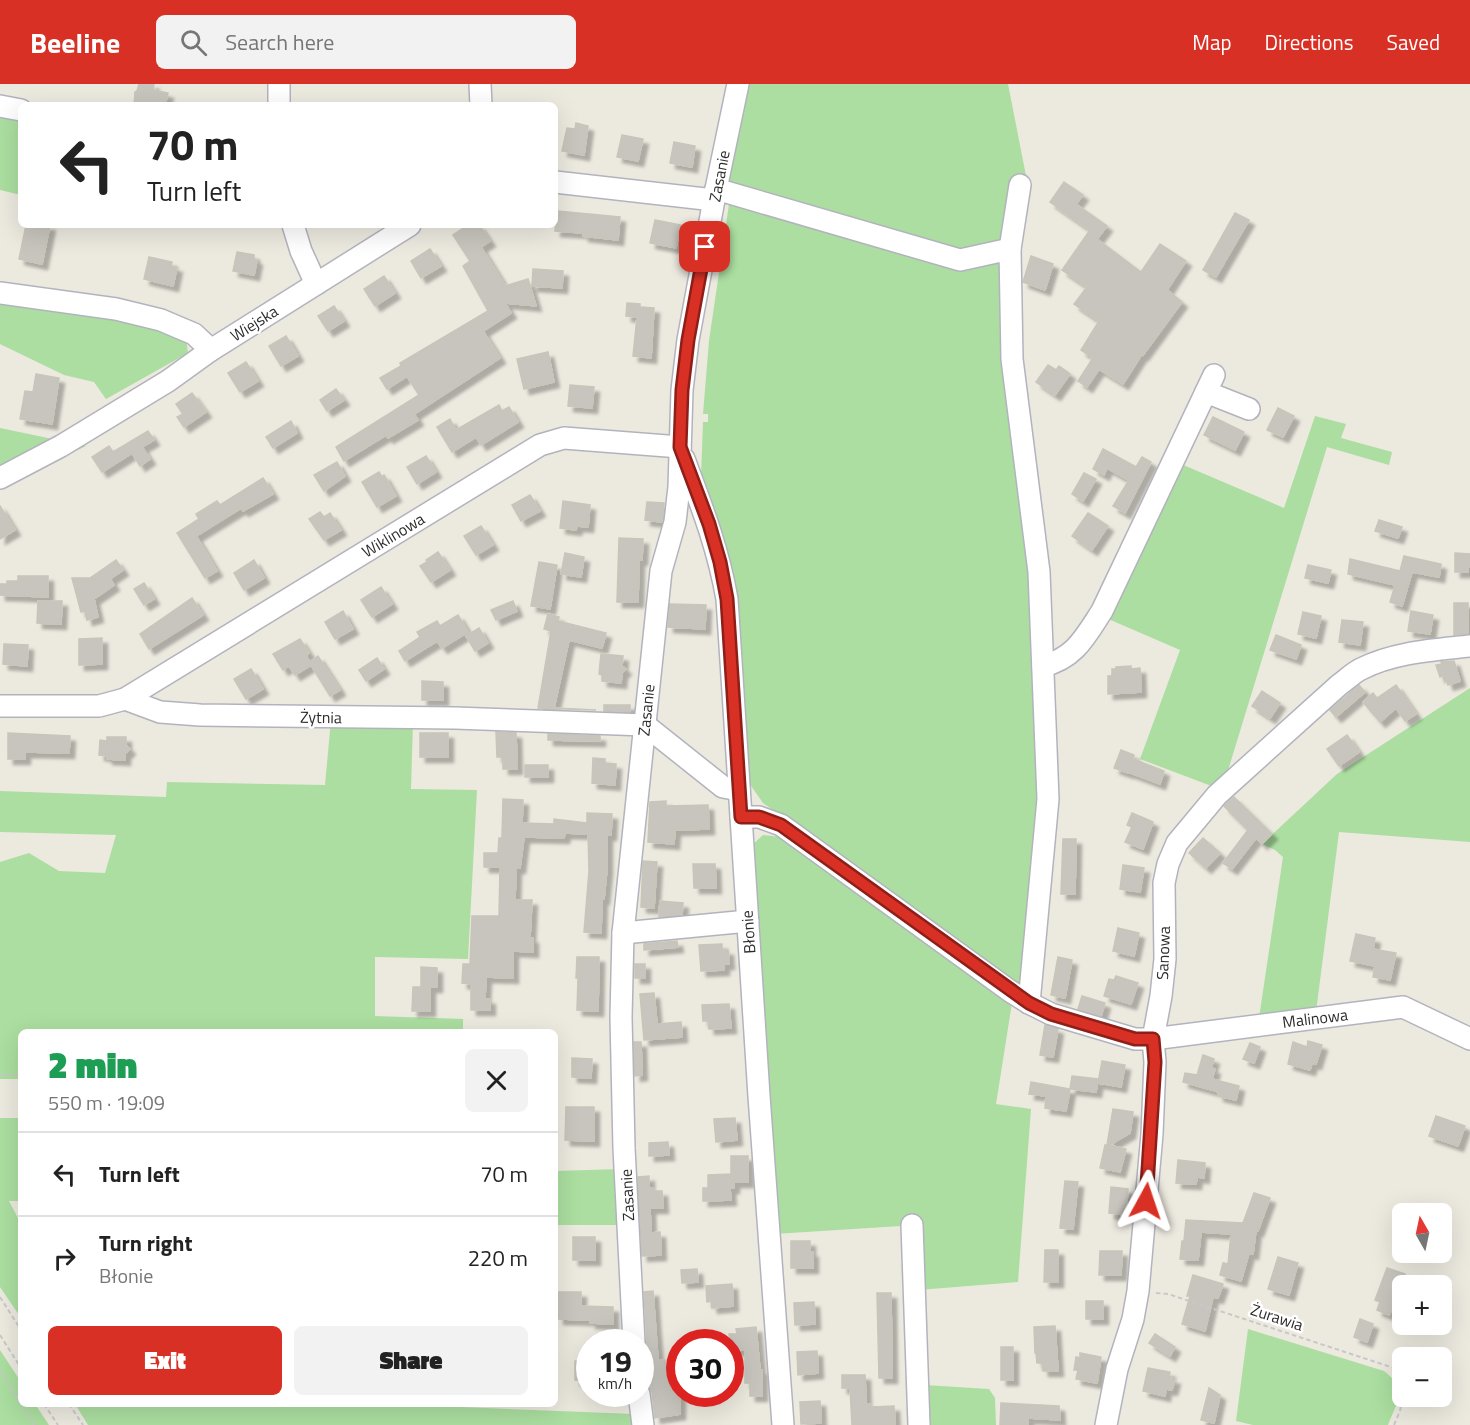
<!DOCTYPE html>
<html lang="en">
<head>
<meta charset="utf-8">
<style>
  :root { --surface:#fff; --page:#f2f2f2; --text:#222; --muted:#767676; --line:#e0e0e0; --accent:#d93025 }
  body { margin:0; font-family:"Titillium Web",sans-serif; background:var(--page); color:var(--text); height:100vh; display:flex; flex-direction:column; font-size:22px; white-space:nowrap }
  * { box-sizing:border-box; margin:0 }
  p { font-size:20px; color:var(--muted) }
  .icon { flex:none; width:33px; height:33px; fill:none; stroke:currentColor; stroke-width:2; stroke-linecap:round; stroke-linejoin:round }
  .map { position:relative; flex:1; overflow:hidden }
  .sheet { position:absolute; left:18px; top:945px; width:540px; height:378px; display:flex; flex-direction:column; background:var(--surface); border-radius:9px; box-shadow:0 6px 24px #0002 }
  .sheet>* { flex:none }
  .banner { position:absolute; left:18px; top:18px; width:540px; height:126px; border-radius:9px; box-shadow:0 6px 24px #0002; background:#fff; color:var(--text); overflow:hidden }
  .needle { width:39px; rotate:351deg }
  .tools { position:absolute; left:1392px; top:1119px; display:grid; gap:12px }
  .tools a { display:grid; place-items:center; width:60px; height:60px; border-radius:9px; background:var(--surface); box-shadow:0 6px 24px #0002; font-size:30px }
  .speed { position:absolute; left:576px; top:1245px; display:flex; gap:12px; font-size:30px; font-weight:700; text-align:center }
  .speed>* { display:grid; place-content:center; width:78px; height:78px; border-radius:50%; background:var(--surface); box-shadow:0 6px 24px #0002; line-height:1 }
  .speed small { font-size:15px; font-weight:400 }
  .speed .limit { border:9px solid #d22; background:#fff; color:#111 }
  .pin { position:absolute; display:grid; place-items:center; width:51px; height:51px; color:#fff; margin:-26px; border-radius:12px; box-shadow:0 3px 9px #0006 }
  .me { position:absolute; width:66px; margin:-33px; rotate:5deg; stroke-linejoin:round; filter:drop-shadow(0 0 4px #0008) }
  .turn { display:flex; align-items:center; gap:21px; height:126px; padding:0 30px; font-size:27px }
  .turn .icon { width:78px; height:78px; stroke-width:2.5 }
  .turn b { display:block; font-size:42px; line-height:51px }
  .round { display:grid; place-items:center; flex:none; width:63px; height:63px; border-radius:9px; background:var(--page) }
  .overview { display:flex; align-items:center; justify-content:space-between; height:102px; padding:0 30px }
  h1 { font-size:36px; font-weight:800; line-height:45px; color:#1e9e55 }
  .action { display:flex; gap:12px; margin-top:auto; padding:12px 30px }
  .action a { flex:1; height:69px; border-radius:9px; background:var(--accent); color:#fff; font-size:24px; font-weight:800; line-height:69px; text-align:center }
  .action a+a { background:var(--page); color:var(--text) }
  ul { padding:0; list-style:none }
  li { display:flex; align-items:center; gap:18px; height:84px; padding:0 30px; border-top:2px solid var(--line) }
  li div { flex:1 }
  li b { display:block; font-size:22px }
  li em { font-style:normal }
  header { display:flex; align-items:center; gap:36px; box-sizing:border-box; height:84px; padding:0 30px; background:var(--accent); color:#fff }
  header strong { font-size:28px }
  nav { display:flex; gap:33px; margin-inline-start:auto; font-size:21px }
  .search { width:420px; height:54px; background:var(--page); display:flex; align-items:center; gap:15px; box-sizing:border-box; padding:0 21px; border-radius:9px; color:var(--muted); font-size:22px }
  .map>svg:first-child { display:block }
  .green { fill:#abdea0 }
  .building { fill:#c8c5be; stroke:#c8c5b9; stroke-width:1.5; filter:url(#shadow) }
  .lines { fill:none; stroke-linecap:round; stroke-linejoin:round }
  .minor-casing { stroke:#b3b3be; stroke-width:24 }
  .path { stroke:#c8c8c8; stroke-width:2; stroke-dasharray:4.5 3; stroke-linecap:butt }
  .minor { stroke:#fff; stroke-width:21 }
  .route-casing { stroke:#8d1f18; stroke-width:15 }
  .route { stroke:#d93025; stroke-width:10 }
  .labels { text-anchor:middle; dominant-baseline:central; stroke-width:5; stroke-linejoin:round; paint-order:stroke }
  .street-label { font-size:16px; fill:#2c2c2c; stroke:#fff }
</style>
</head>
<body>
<header>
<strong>Beeline</strong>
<div class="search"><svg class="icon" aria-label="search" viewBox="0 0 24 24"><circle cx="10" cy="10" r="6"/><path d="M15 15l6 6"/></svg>Search here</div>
<nav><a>Map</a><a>Directions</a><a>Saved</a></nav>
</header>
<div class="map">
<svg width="1470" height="1341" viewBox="0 0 1470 1341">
  <defs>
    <filter id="shadow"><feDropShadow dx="5.5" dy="5.5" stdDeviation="1.5" flood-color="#0004"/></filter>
  </defs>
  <rect width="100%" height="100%" fill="#ece9df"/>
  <g class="green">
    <path d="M745 0H1008L1028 102 1004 172 1035 491 1042 695 1024 907 763 719 747 696 731 503 724 454 701 394 703 338H708V330H703L709 257 729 120 906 171 735 106 729 96 731 69Z"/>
    <path d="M0 26 21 30V111L0 106Z"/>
    <path d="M0 214 137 234 186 254 188 269 106 315 94 298 64 291 0 260Z"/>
    <path d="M1315 332 1346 340 1341 354 1392 368 1389 381 1327 363 1222 706 1140 675 1180 566 1106 534 1181 380 1284 424Z"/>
    <path d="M0 344 86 362 0 404Z"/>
    <path d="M1470 604V758L1339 748 1316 928 1259 934 1283 773 1275 766 1262 760 1337 690Z"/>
    <path d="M331 636 413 638 411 705 477 706 468 875 375 873V932L463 935V948H21V995H0V778L29 769 59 787 105 789 116 751 0 748V707L166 713 167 698 325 701Z"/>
    <path d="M763 751 783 753 1012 919 996 1020 1031 1025 1018 1198 906 1207 901 1142 774 1150 750 763Z"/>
    <path d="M0 1034H21V1117H9L21 1140V1234L0 1203Z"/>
    <path d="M620 1085 624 1141H555V1087Z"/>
    <path d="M1248 1245 1384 1287C1408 1305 1397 1318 1388 1341H1253L1236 1337Z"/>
    <path d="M0 1266 21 1298V1320H35L49 1341H0Z"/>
    <path d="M925 1301 989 1305 995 1314 996 1341H927Z"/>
    <path d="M75 1320H459L460 1323 634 1330 635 1341H88Z"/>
  </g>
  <g class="building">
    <path d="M139 0H154L153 6 168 9 165 21H134L135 8 137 7Z"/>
    <path d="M576 39 588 42 584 71 562 67 567 44 575 45Z"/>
    <path d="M622 51 643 55 638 77 617 73Z"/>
    <path d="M674 58 695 62 692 83 670 79Z"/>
    <path d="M1064 98 1083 111 1076 120 1107 142 1097 155 1141 188 1160 160 1186 177 1167 206 1182 218 1143 271 1142 270 1123 300 1099 285 1087 303 1078 297 1093 274 1081 266 1099 237 1074 220 1087 203 1062 186 1090 146 1050 118Z"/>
    <path d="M557 127 620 133 618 156 583 152 584 149 555 147Z"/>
    <path d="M1235 129 1249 136 1216 193 1203 186Z"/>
    <path d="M655 136 681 141 676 164 650 159Z"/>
    <path d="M26 141H50L42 180 19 175Z"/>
    <path d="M468 141H479L490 157 481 163 505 202 528 195 536 222 505 219 511 229 483 247 500 274 414 330 418 336 388 354 386 351 344 377 336 363 419 311 407 292 387 305 380 294 401 282 400 279 488 227 463 182 470 177 453 151Z"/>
    <path d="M430 165 441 182 421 194 411 177Z"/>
    <path d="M237 168 254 171V175L257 176 254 191 233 187Z"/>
    <path d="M1031 172 1053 180 1045 206 1023 198Z"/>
    <path d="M149 173 172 178 171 182 177 183 173 202 144 195Z"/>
    <path d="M533 185 563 187 562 204 532 202Z"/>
    <path d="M384 192 395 209 375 222 364 205Z"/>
    <path d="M627 219 640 220V223L654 224 651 274 633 272 637 233 626 232Z"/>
    <path d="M334 222 344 237 328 247 318 232Z"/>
    <path d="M286 252 298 272 281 282 269 262Z"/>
    <path d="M548 268 554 298 524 305 517 275Z"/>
    <path d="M246 278 258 297 240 308 228 289Z"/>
    <path d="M1048 281 1056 286 1059 282 1070 290 1055 311 1036 298Z"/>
    <path d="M36 290 59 294 52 340 20 335 25 307 33 308Z"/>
    <path d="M570 301 594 303 592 324 568 322Z"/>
    <path d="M336 305 344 316 327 327 320 316Z"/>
    <path d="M192 309 206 328 184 343 177 333 183 330 176 320Z"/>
    <path d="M499 321 502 327 509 323 518 338 481 361 476 353 452 368 437 343 450 335 456 346Z"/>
    <path d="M1278 324 1294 332 1283 353 1267 346Z"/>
    <path d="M1213 333 1244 348 1235 366 1204 351Z"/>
    <path d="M291 337 297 349 273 364 266 353Z"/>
    <path d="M148 347 154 356 142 363 150 375 140 382 132 369 102 388 92 373 109 362 113 368Z"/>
    <path d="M1103 365 1136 383 1142 373 1151 378 1125 429 1113 422 1129 396 1107 384 1104 391 1093 385Z"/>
    <path d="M426 372 436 388 417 400 407 383Z"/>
    <path d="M337 378 345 392 324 407 314 391Z"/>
    <path d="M379 388 382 393 384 391 396 412 377 423 362 398Z"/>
    <path d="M1084 389 1096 395 1083 417 1072 410Z"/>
    <path d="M263 394 273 410 243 427 241 424 196 452 217 487 205 494 177 449 199 435 196 430 217 417 220 421Z"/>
    <path d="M530 411 540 427 521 437 512 421Z"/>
    <path d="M563 417 590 421 588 443 577 442 576 446 560 444Z"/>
    <path d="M647 418 664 419 662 438 645 436Z"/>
    <path d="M0 422 15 446 0 455Z"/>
    <path d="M320 428 324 433 330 429 341 446 324 456 309 435Z"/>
    <path d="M1088 429 1108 442 1092 466 1072 452Z"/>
    <path d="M1379 436 1402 443 1398 454 1375 447Z"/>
    <path d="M481 442 493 461 476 471 464 452Z"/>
    <path d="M619 454 643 455 642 476 639 475 638 518H617Z"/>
    <path d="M438 468 450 486 431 498 420 482 427 478 426 476Z"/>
    <path d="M565 469 584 473 581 493 561 490Z"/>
    <path d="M1455 469 1470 470V483H1468V488H1455Z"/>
    <path d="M1404 472 1441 480 1439 493 1412 488 1402 522 1390 518 1395 501 1348 490 1350 475 1400 487Z"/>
    <path d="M116 476 123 486 110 495 114 501 94 515 98 533 87 536 85 527 81 528 72 494H90Z"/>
    <path d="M254 476 264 494 244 506 234 489Z"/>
    <path d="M539 478 557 481 550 525 531 522Z"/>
    <path d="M1308 481 1331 486 1328 499 1305 494Z"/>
    <path d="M18 492H48V513L0 511V500H7V497H18Z"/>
    <path d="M144 499 154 515 144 521 134 505Z"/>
    <path d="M381 503 392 520 372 533 361 516Z"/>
    <path d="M192 514 203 531 149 565 140 550Z"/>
    <path d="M38 517H62L61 540 37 539Z"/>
    <path d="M513 517 517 527 496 536 491 526Z"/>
    <path d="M1454 519H1468V549L1454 551Z"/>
    <path d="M670 520 706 521 705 545 668 543Z"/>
    <path d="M343 527 353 545 335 555 325 538Z"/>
    <path d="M1411 527 1433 531 1430 550 1408 547Z"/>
    <path d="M1303 528 1321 532 1316 554 1298 550Z"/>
    <path d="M548 530 559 533 558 537 606 549 602 564 569 556 554 624 596 626 538 624 551 547 544 545Z"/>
    <path d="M458 531 468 548 442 564 437 557 405 577 399 567 420 553 417 548 437 537 440 542Z"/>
    <path d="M1342 536 1363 538 1360 561 1339 558Z"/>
    <path d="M479 544 488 559 475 567 466 552Z"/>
    <path d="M1276 551 1301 561 1296 575 1270 566Z"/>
    <path d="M102 554V580L79 581V555Z"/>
    <path d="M300 555 309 569 306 572 310 578 318 572 340 606 330 612 311 581 295 591 289 582 283 586 273 570Z"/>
    <path d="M4 560 28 561 27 582 3 580Z"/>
    <path d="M601 570 623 572 622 582 626 585 622 589 621 599 602 597V591L599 590Z"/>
    <path d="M377 574 384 585 366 597 359 586Z"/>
    <path d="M1454 577 1460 597 1448 601 1445 591 1440 593 1436 581 1442 580 1441 578Z"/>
    <path d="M1131 582V585L1140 584 1141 608 1108 610V592H1112V585H1116V583Z"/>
    <path d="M251 585 263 605 246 615 234 595Z"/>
    <path d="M422 597 443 598V616H422Z"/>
    <path d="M1359 601 1365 608 1336 633 1330 626Z"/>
    <path d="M1396 601 1416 630 1405 637 1396 624 1380 638 1363 618 1373 609 1377 614Z"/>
    <path d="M1262 607 1280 619 1270 634 1252 622Z"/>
    <path d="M604 621H630V628L604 627Z"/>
    <path d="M496 648 516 649 517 685H503V673H497Z"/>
    <path d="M8 649 70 652 69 669 25 668V675H8Z"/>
    <rect x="420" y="649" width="28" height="24"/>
    <path d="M548 650 600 652V657L548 656Z"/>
    <path d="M1347 651 1359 668 1339 682 1327 665Z"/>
    <path d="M107 653H126V661L130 665 125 670V676L107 675V672L99 671 100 656 107 657Z"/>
    <path d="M1121 666 1134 671 1133 675 1164 687 1160 700 1128 688V689L1114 684Z"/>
    <path d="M593 674 605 675V679L616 680 615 701 592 699Z"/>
    <rect x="525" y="681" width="23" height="12"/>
    <path d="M1234 713 1272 750 1262 760 1256 754 1232 785 1223 779 1248 746 1224 722Z"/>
    <path d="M503 715 523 716 522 739 554 740V735L587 739V729L612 730 611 751H607V785L604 815H602L601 849 584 848 589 787 588 750 565 749 564 754 524 753 520 784H516L515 816H532L530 854H533V868L513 867V894L486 893 485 915H490V926H471V900L462 899 463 880H470L472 832H499L500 783H484V769H498L499 754H502Z"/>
    <path d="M666 717V722L708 721 709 745 675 746 674 760 648 758 650 718Z"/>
    <path d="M1132 729 1153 738 1143 765 1125 758 1132 743 1127 741Z"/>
    <path d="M1203 754 1220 769 1206 784 1189 769Z"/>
    <path d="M1063 755H1076L1075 810H1061Z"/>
    <path d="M643 777 657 778 654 824 641 823Z"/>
    <path d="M693 780H715L716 804H694Z"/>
    <path d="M1123 781 1144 784 1140 808 1120 805Z"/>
    <path d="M660 817 683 819 682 831 659 833Z"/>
    <path d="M1118 844 1139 849 1134 872 1113 867Z"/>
    <path d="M1356 850 1375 854 1373 865 1396 869 1390 896 1373 893 1375 882 1350 877Z"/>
    <path d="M677 857 678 863 644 866V860Z"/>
    <path d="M722 860V866H728L729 880H724V886L701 887 699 861Z"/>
    <path d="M577 873H599L598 927 577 926 578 894H576Z"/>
    <path d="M1058 873 1072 876 1065 914 1051 911Z"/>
    <rect x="635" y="880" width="10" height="14"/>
    <path d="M421 883 437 884V903H421Z"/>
    <path d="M1116 892 1138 899 1131 920 1104 912 1109 895 1114 896Z"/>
    <path d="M413 903H430V927H412Z"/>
    <path d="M654 909 657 940 681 938 682 953 644 956 640 910Z"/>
    <path d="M1082 912 1105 919 1101 932 1078 925Z"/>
    <path d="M729 920 731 944 709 945 708 937H703L702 921Z"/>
    <path d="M1045 941 1058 945 1053 973 1040 971Z"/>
    <path d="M1308 957 1322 961 1316 980 1312 979 1310 986 1288 980 1293 958 1307 963Z"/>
    <path d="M634 958H641L642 991 635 992Z"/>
    <path d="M1250 959 1260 963 1254 979 1243 975Z"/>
    <path d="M1203 971 1214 975 1211 984 1215 985 1212 995 1239 1002 1236 1016 1218 1012 1219 1008 1183 998 1185 989 1197 991Z"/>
    <path d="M572 974 592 975 591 994 572 993Z"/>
    <path d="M1102 977 1125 981 1121 1003 1098 999Z"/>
    <path d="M1072 992 1098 995 1096 1008 1070 1005Z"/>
    <path d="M1031 998 1070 1005 1066 1027 1045 1024 1046 1012 1029 1010Z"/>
    <path d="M566 1023H594V1057L565 1056Z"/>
    <path d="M1113 1025 1133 1028 1130 1049 1109 1061 1126 1065 1120 1088 1100 1084 1105 1061H1107Z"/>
    <path d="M1436 1032 1465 1042 1458 1062 1429 1052Z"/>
    <path d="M735 1034 737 1056 716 1058 714 1035Z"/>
    <path d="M668 1058 669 1071 649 1072V1059Z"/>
    <path d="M731 1072H748V1098H734V1104H730L731 1116 703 1117V1104H708V1091L731 1090Z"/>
    <path d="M1178 1076 1205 1079 1204 1094 1197 1093 1196 1100 1176 1099Z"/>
    <path d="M649 1092V1104H653L654 1107H662L663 1124H650L651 1149 660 1148 661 1171 642 1172 638 1093Z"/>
    <path d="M1065 1097 1078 1098 1073 1145 1060 1144Z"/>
    <path d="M1111 1103 1128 1105 1126 1131 1109 1129Z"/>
    <path d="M1254 1109 1270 1114 1258 1147 1256 1146 1253 1170 1249 1169 1241 1197 1220 1191 1223 1179 1228 1180 1231 1150 1201 1148 1198 1176 1180 1175 1182 1157H1184L1186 1136 1243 1139Z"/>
    <rect x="573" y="1153" width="22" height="23"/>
    <path d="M791 1157H810V1168H813V1184H791Z"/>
    <path d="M1045 1166H1058V1198H1044Z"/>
    <path d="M1100 1167H1122L1121 1191H1099Z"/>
    <path d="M1278 1173 1298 1179 1289 1211 1268 1205Z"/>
    <path d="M1387 1184 1405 1190 1398 1210 1402 1212 1397 1225 1393 1223 1389 1231 1377 1226 1380 1218 1375 1216Z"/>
    <path d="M697 1185 698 1198 682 1199 681 1186Z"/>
    <path d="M1193 1191 1223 1200 1218 1214 1213 1213 1205 1247 1182 1240 1190 1212H1187Z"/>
    <path d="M732 1200 733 1222 712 1224 711 1217 707 1218 706 1202Z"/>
    <path d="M653 1207 658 1276H665L666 1288 680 1287V1330L655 1334 652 1308 648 1301 644 1265 647 1257 644 1208Z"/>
    <path d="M555 1208H581V1222L613 1223V1240L590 1239 591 1236 558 1235V1222H555Z"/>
    <path d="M877 1209H891L892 1294H879Z"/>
    <rect x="1086" y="1217" width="17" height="18"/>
    <path d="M814 1218 815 1240 795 1241 794 1219Z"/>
    <path d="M1360 1235 1373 1240 1367 1258 1354 1253Z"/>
    <path d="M1055 1242 1058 1287H1043L1042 1279H1037L1036 1269H1035L1034 1243Z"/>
    <path d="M756 1243 760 1286H762V1312H750V1299H745V1266L731 1267 729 1250H737L736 1245Z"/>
    <path d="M1155 1250 1175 1263 1170 1272 1149 1259Z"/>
    <rect x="1001" y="1263" width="12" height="33"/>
    <path d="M817 1267 818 1289 798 1291 797 1268Z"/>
    <path d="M1080 1269 1101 1273 1097 1299 1076 1295 1078 1286H1074L1076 1273 1080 1274Z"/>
    <path d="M575 1277H590V1297L575 1296Z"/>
    <path d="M1148 1284 1170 1288 1169 1294 1175 1295 1172 1306 1166 1305 1165 1312 1143 1307Z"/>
    <path d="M842 1291H865L866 1320H871V1323L894 1322 895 1341H852L850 1304H842Z"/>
    <path d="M1209 1304 1220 1311 1214 1339 1201 1336Z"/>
    <path d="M820 1317 821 1339 801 1340 800 1318Z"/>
    <path d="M1001 1319 1059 1322 1060 1336 1028 1334V1341H1000Z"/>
  </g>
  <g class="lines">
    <g class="minor-casing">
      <g id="minor">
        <path d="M279 0V21"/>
        <path d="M480 0 481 21"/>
        <path d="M0 22 21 26"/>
        <path d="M555 98 714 116"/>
        <path d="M716 105 960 176 1010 165 1012 275 1039 488 1048 715 1029 919"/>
        <path d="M293 141 301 167 316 200"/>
        <path d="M1010 165 1020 101"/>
        <path d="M0 209 116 225 161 236 194 250 211 266"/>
        <path d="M1206 308 1249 325"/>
        <path d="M684 375C702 423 718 464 727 515L759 1012 783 1341"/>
        <path d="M0 394 61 362 168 297 211 266 410 141"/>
        <path d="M1043 582C1075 574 1085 553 1102 527L1214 291"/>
        <path d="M125 615 160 628 200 631 455 634 645 641 723 703 739 706"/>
        <path d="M0 622H99L125 615 540 361 564 354 680 363"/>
        <path d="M741 733H759L781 741 1010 907 1029 919 1051 930 1135 955H1153L1403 923 1470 955"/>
        <path d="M623 849 748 837"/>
        <path d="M912 1141 919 1341"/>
        <path d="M634 1258 624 1064 621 933 623 849 661 487 675 438 679 403 682 306 688 256 716 105 738 0"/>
        <path d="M639 1310 643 1341"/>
        <path d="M1106 1341 1117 1285 1133 1235 1138 1207 1152 1050 1155 978 1153 955 1161 912 1165 875 1164 799 1168 780 1177 759 1217 711 1339 601C1346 596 1353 589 1361 585 1394 568 1434 566 1470 562"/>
      </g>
    </g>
    <g class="path">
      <path d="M0 991H21"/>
      <path d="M1156 1209 1168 1210 1397 1285 1402 1295"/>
      <path d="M0 1213 21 1246"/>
      <path d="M0 1251 21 1284"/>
      <path d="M0 1287 34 1341"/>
      <path d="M44 1320 58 1341"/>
      <path d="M69 1320 83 1341"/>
      <path d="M1394 1341 1400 1327 1403 1312"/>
    </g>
    <use href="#minor" class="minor"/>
  </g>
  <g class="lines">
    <g class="route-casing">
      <path id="route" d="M705 163 688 256 682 306 680 363 709 440 720 478 727 515 741 733H759L781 741 1029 919 1051 930 1135 955H1153L1155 978 1146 1117"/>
    </g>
    <use href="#route" class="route"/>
  </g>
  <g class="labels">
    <g class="street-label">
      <text transform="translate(719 92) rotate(-79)">Zasanie</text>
      <text transform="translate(254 239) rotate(-32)">Wiejska</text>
      <text transform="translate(393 451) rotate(-31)">Wiklinowa</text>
      <text transform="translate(646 626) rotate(-84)">Zasanie</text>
      <text transform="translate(321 633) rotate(1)">Żytnia</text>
      <text transform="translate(748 848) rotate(-94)">Błonie</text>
      <text transform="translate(1163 869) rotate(-88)">Sanowa</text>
      <text transform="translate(1315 934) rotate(-7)">Malinowa</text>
      <text transform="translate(627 1111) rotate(-93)">Zasanie</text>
      <text transform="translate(1277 1233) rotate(18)">Żurawia</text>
    </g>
  </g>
</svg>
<div class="tools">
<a><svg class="needle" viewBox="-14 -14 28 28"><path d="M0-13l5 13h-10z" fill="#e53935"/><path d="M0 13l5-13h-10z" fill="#767676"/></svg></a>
<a>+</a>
<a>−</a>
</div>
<div class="speed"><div>19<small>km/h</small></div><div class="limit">30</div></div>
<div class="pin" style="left:705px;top:163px;background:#d93025"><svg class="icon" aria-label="arrive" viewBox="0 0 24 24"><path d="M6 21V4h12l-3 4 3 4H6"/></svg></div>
<svg class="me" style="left:1146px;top:1117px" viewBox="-20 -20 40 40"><path d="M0-17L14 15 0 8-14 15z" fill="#d93025" stroke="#fff" stroke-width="4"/></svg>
<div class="banner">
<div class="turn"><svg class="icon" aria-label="left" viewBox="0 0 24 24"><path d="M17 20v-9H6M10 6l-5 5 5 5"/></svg><div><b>70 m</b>Turn left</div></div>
</div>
<section class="sheet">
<div class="overview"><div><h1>2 min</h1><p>550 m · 19:09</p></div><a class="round"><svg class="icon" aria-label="close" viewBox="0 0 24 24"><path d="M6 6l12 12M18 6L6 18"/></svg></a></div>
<ul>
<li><svg class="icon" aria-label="left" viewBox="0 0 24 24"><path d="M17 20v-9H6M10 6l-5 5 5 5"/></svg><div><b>Turn left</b></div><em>70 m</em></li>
<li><svg class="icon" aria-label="right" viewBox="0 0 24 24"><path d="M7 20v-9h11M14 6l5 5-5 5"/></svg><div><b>Turn right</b><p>Błonie</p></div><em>220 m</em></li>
</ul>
<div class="action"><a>Exit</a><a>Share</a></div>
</section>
</div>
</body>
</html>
